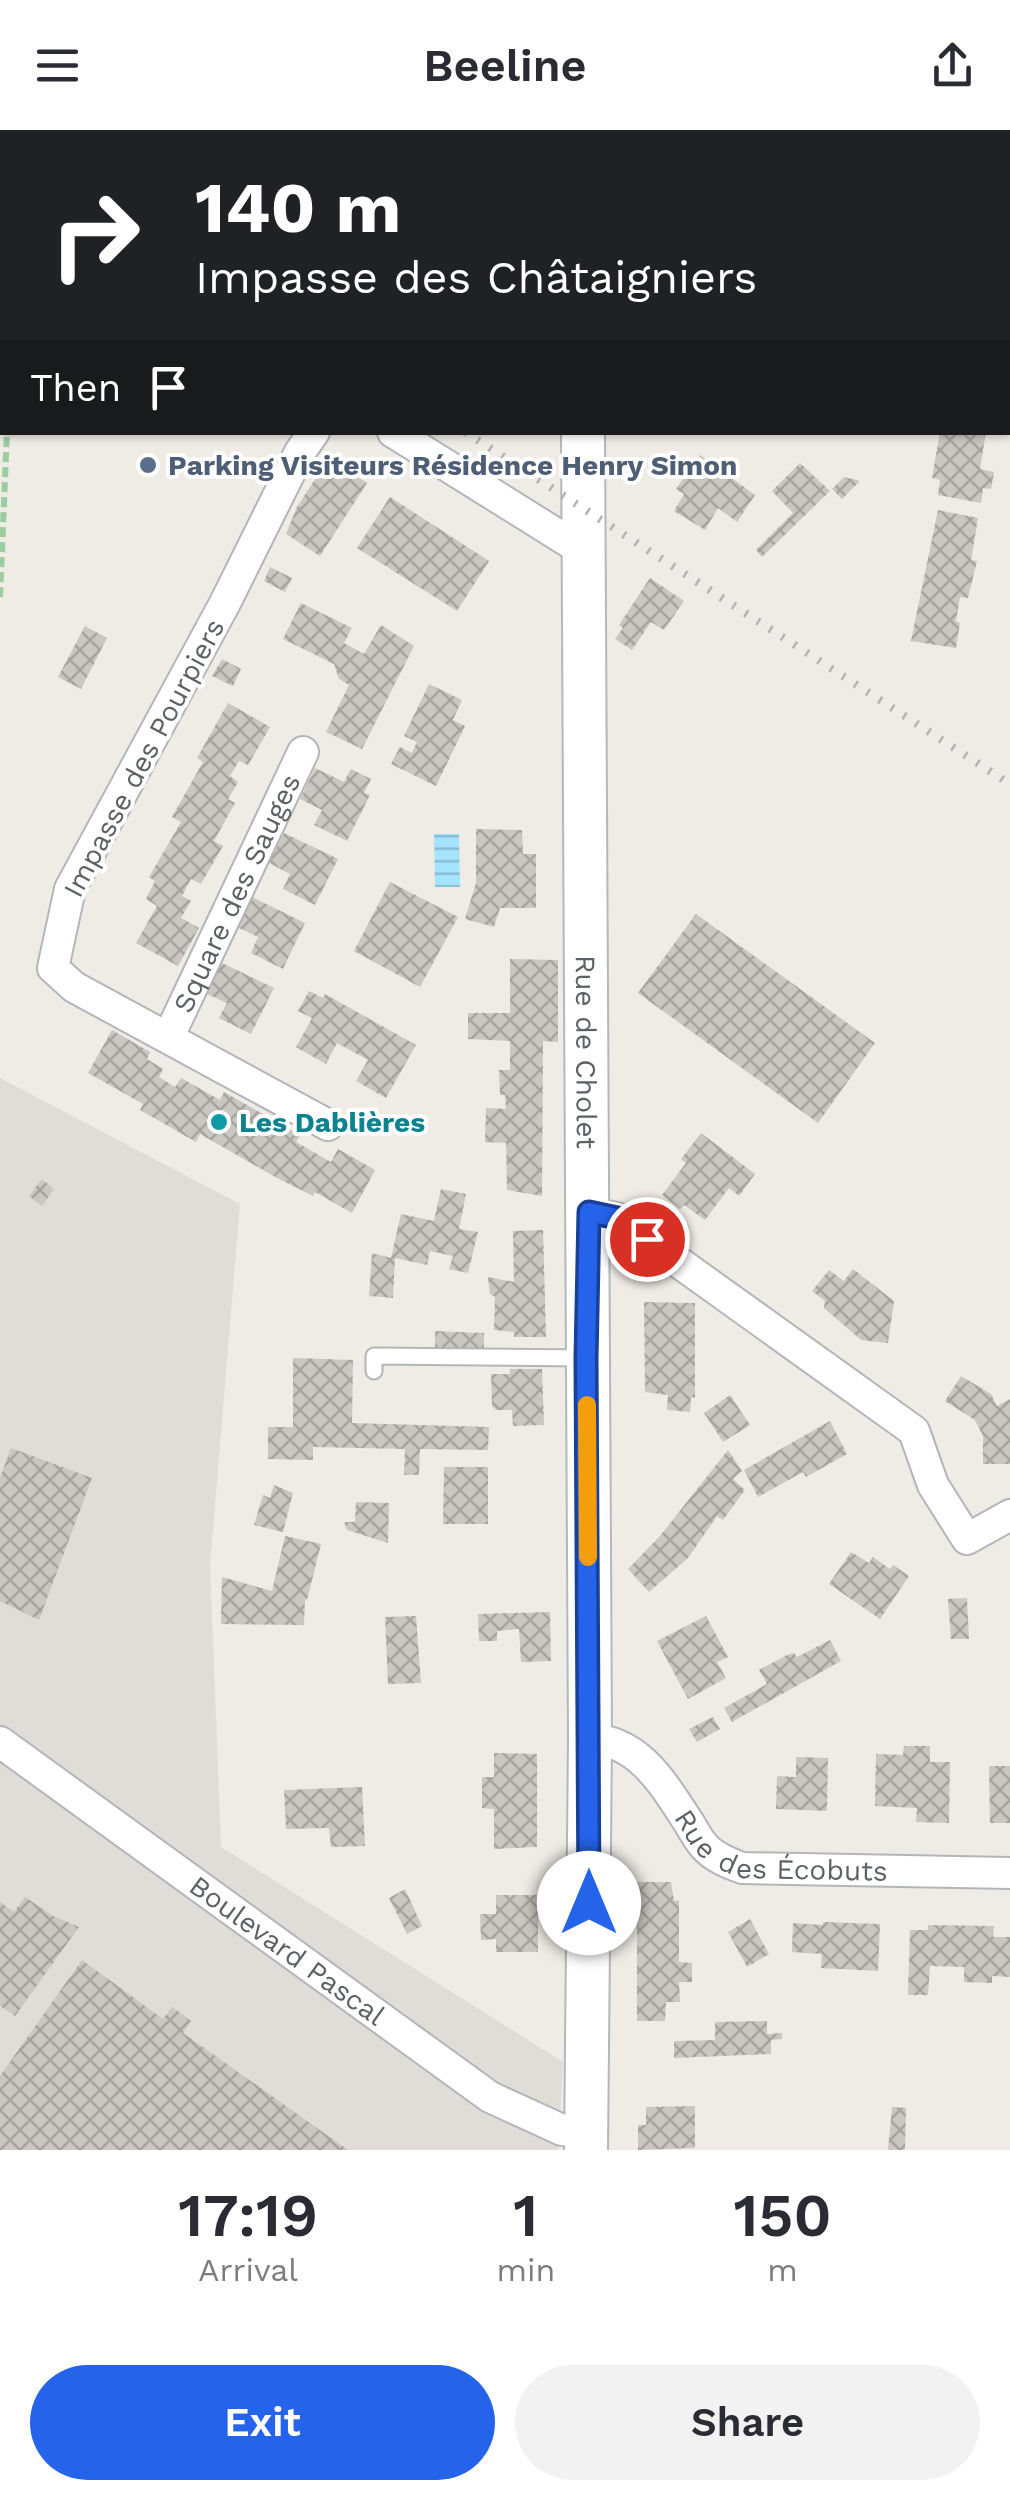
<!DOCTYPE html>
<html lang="en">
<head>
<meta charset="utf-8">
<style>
  :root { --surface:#fff; --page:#f2f2f3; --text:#2b2b33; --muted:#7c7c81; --accent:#2563eb }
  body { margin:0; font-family:"Work Sans",sans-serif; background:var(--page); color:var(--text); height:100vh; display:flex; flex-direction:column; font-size:38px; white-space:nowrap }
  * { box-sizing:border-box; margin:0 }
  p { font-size:32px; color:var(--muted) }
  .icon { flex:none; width:55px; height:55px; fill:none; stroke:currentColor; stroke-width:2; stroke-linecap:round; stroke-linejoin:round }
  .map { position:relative; height:2020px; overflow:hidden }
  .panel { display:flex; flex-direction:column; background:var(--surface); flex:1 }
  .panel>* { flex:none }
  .guide { position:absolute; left:0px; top:0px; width:1010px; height:305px; box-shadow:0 2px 8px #0004; background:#202124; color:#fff; overflow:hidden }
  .pin { position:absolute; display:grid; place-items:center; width:85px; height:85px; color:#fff; margin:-42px; border:5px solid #fff; border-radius:50%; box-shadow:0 2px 10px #0007 }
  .me { position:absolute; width:110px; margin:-55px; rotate:0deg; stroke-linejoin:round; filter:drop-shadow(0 0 8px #0008) }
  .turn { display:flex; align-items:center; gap:35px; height:210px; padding:0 30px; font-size:45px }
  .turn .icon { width:130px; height:130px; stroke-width:2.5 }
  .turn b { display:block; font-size:70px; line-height:85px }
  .then { display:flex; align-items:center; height:95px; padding:0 30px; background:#0003; gap:20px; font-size:38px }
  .eta { display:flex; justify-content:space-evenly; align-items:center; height:170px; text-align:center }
  .eta b { font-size:60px; font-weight:600; line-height:70px }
  .primary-button { display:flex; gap:20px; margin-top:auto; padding:20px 30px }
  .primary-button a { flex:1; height:115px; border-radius:60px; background:var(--accent); color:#fff; font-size:40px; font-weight:600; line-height:115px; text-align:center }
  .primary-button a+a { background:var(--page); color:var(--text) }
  header { display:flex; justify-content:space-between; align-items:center; height:130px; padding:0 30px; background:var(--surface); font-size:45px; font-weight:600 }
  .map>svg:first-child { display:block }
  .industrial { fill:#e0ddd9 }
  .water { fill:url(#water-rules) }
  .building { fill:url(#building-cross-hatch) }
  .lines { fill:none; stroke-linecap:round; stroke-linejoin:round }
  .service-casing { stroke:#b2b6b9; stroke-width:19 }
  .minor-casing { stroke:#b2b6b9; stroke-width:34 }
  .secondary-casing { stroke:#b3b8bc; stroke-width:46 }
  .path { stroke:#9dcca3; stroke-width:6; stroke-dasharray:10 5; stroke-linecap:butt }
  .service { stroke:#fff; stroke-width:15 }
  .minor { stroke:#fff; stroke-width:30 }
  .secondary { stroke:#fff; stroke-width:42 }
  .rail { stroke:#b3b4b5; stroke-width:8; stroke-dasharray:2.5 12; stroke-linecap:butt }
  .route-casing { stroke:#184099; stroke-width:25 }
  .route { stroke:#2563eb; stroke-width:18 }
  .slow { stroke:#f59e0b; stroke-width:18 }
  .service-dot { fill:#5c6f8a; stroke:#fff; stroke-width:4 }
  .culture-dot { fill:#0f9aa8; stroke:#fff; stroke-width:4 }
  .labels { text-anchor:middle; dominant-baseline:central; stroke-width:8; stroke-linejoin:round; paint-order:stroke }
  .service-label { font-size:28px; font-weight:bold; fill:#4e5e75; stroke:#fff; text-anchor:start }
  .street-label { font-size:28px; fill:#5c6165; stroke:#fff }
  .culture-label { font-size:28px; font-weight:bold; fill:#0d838f; stroke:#fff; text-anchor:start }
</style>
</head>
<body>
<header><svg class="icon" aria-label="menu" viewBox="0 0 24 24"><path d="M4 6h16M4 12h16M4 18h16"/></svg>Beeline<svg class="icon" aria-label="share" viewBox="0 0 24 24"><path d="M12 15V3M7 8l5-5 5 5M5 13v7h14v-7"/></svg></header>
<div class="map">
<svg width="1010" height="2020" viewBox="0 0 1010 2020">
  <defs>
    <pattern id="water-rules" width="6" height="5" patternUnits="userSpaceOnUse" patternTransform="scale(2.5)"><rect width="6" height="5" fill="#a4e4ff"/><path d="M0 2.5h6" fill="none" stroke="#89bcd2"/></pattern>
    <pattern id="building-cross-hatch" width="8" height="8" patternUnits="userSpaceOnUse" patternTransform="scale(2.5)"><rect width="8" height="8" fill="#cac6c1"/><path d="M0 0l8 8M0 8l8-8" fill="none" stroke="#a7a4a0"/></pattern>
  </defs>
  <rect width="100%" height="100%" fill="#efebe5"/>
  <path class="industrial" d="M0 948 240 1074 210 1435 221 1717 563 1932 558 2020H0Z"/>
  <path class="water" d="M434 704H459L460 757H435Z"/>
  <g class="building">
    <path d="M940 302H986L980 339 994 342 991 359 983 358 981 373 938 365 940 350 932 348Z"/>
    <path d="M700 325 755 365 737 392 718 378 705 400 674 381 684 364 676 359Z"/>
    <path d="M329 328 367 353 320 426 286 404 297 377Z"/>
    <path d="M800 333 830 361 762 427 756 420 793 383 772 361Z"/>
    <path d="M844 347 860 351 842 369 832 359Z"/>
    <path d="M390 367 489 431 457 481 357 418Z"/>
    <path d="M938 380 978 388 971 430 977 431 968 468 960 467 956 491 960 493 956 518 911 511Z"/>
    <path d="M270 437 292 448 285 462 264 451Z"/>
    <path d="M650 448 684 471 664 500 651 492 632 520 615 509 623 498 619 495Z"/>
    <path d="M301 473 352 498 344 513 364 524 381 495 414 516 362 619 326 602 349 555 339 549 334 534 283 509Z"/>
    <path d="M85 496 107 508 81 559 58 547Z"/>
    <path d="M222 529 241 539 233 556 212 546Z"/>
    <path d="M429 554 462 570 453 590 465 596 436 656 391 634 400 617 412 623 417 612 404 606Z"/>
    <path d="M228 573 270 597 248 635 239 631 230 646 238 652 228 669 235 673 214 711 223 716 201 754 191 749 182 766 191 771 181 788 199 798 178 836 136 813 157 776 146 769 155 751 149 747 181 692 172 687 203 632 197 628Z"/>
    <path d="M315 638 344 652 351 639 371 649 364 663 370 665 347 711 314 695 322 680 300 669Z"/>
    <path d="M476 699 522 700 523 724H536V778H500L494 797 465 789 476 753Z"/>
    <path d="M284 703 338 729 315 775 283 759 290 744 269 733Z"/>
    <path d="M390 752 458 787 420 857 354 821Z"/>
    <path d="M252 767 305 793 283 839 251 823 258 807 237 797Z"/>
    <path d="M696 784 875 913 818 993 638 863Z"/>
    <path d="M510 829 558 830V912L543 911 542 1066 507 1060 506 1013 485 1012 486 978 506 979 505 965H500L499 940H510V911L468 909V883H510Z"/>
    <path d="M220 832 274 858 251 904 219 888 227 873 205 863Z"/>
    <path d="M309 861 323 868 325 864 416 915 386 968 356 951 368 930 337 913 326 934 296 917 312 888 298 881Z"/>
    <path d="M112 900 150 922 147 929 163 939 159 947 175 957 181 948 220 970 224 962 300 1005 296 1012 331 1032 338 1019 375 1040 352 1083 315 1062 313 1066 277 1048 200 1004 196 1012 140 980 143 974 88 943Z"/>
    <path d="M701 1003 755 1044 739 1066 729 1058 705 1090 684 1075 680 1079 662 1065 686 1033 681 1029Z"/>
    <path d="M42 1049 54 1059 42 1076 29 1066Z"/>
    <path d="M441 1059 466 1064 459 1099 478 1102 468 1143 449 1139 453 1126 430 1121 427 1135 395 1128 393 1168 369 1166 372 1123 391 1128 401 1084 434 1091Z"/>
    <path d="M543 1100 546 1207H514V1202L494 1200 495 1167 490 1164 488 1147 514 1152 513 1101Z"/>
    <path d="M853 1139 894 1171 888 1213 861 1210 824 1178 825 1171 812 1161 829 1140 844 1151Z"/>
    <path d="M644 1172 695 1173V1268L691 1267 690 1282 667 1280 668 1265 645 1262Z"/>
    <path d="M435 1201 484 1203V1219L435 1217Z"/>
    <path d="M293 1228 353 1230 352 1293 489 1297 488 1320 420 1319 419 1345H404L405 1319 313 1317V1330L268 1329V1297H293Z"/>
    <path d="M510 1239H542L544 1295 513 1296 512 1280H496L492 1276 491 1244H510Z"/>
    <path d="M961 1246 991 1264 997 1276 1010 1269V1334H983V1306L975 1290 945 1271Z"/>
    <path d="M730 1265 750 1295 723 1312 704 1283Z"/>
    <path d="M830 1291 847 1324 806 1347 803 1342 758 1367 744 1340Z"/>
    <path d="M11 1318 92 1348 39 1490 0 1471V1348Z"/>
    <path d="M728 1320 742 1341 733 1349 745 1360 723 1390 717 1386 688 1428 649 1462 628 1439 660 1406Z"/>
    <path d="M444 1337H488V1394H443Z"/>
    <path d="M274 1355 293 1363 283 1402 254 1395 263 1365 270 1368Z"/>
    <path d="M356 1372 389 1373 388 1413 347 1400 344 1392H355Z"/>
    <path d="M285 1406 321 1414 307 1470 305 1469 304 1495 221 1494 222 1447 272 1461Z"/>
    <path d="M851 1422 869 1433 873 1427 890 1439 893 1435 909 1446 880 1489 829 1454Z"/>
    <path d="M967 1468 969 1509H951L948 1469Z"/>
    <path d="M550 1482 551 1531 521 1532 519 1499 497 1501V1511H479L478 1484Z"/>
    <path d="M416 1486 421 1553 388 1554 385 1487Z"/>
    <path d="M706 1486 728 1527 717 1532 726 1548 688 1569 657 1511Z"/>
    <path d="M830 1510 841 1531 732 1592 724 1578 767 1554 759 1540 787 1525 794 1523 797 1527Z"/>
    <path d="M713 1587 720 1599 697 1612 689 1599Z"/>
    <path d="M904 1616H930V1632H950L949 1693 916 1692 917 1678 875 1676 876 1624 903 1625Z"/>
    <path d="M494 1623 537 1624V1717L494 1719V1679L482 1678V1647H494Z"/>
    <path d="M796 1627 828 1628 827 1681 776 1679 777 1646 796 1647Z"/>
    <path d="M989 1636H1010V1693H990Z"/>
    <path d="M362 1657 365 1716 331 1717 329 1698 286 1699 284 1660Z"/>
    <path d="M637 1752H671L674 1771 679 1770V1832L692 1833V1852H679L680 1872H666L665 1891H637Z"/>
    <path d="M405 1759 422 1796 407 1804 389 1768Z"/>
    <path d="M496 1765H538V1822H496V1809L481 1810 480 1784H496Z"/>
    <path d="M25 1767 53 1786 79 1797 15 1886 0 1876V1772L14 1782Z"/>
    <path d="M750 1789 769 1824 747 1837 728 1802Z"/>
    <path d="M823 1792 880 1794 878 1841 821 1838 822 1824 792 1822 793 1793 823 1795Z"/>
    <path d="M928 1795 994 1796 993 1807H1010V1847L992 1846V1853L964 1852V1837L930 1836 928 1865H908L910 1800H928Z"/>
    <path d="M82 1830 163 1889 172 1877 191 1891 183 1903 348 2020H0V1946Z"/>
    <path d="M767 1891V1904L782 1903V1909L771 1910V1924L674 1928V1911L715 1910V1892Z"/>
    <path d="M695 1976V2018L638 2020V1995H646V1977Z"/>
    <path d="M892 1977 906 1978 905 2020H888Z"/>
  </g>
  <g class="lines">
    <g class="service-casing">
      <path id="service" d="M374 1241V1226L586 1228"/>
    </g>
    <g class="minor-casing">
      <g id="minor">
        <path d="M314 302 300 322 225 473 70 759 53 838 74 857 328 995"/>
        <path d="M393 302 582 420"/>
        <path id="s1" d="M169 906 303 622"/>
        <path d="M589 1082 617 1088 914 1301 933 1355 967 1409 1010 1385"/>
        <path id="s2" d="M590 1609C640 1611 664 1655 689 1693 694 1701 699 1712 707 1719 716 1728 729 1733 742 1738L1010 1743"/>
        <path id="s3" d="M0 1612 490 1967 562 2000 586 2003"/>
      </g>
    </g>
    <g class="secondary-casing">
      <g id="secondary">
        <path d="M581 0V2"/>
        <path id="s4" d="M583 302 590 1609 586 2020"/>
      </g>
    </g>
    <path class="path" d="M0 467 7 302"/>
    <use href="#service" class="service"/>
    <use href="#minor" class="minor"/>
    <use href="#secondary" class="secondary"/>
    <g class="rail">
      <path d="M0 3 2 4"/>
      <path d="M465 302 1010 654"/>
    </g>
  </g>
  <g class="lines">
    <g class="route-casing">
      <path id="route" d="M589 1773 586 1228 589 1082 617 1088 647 1109"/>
    </g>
    <use href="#route" class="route"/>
    <path class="slow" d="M587 1275 588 1427"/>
  </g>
  <circle class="service-dot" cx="148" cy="335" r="10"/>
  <circle class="culture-dot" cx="219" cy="992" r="10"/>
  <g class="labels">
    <g class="service-label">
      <text x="168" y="335">Parking Visiteurs Résidence Henry Simon</text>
    </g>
    <g class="street-label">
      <text transform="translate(144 628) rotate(-62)">Impasse des Pourpiers</text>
      <text stroke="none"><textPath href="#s1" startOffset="158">Square des Sauges</textPath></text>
      <text stroke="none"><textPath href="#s4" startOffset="620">Rue de Cholet</textPath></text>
      <text stroke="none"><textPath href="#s2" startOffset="238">Rue des Écobuts</textPath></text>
      <text stroke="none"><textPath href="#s3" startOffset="355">Boulevard Pascal</textPath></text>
    </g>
    <g class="culture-label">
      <text x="239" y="992">Les Dablières</text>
    </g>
  </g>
</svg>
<div class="pin" style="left:647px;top:1109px;background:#d93025"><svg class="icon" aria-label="arrive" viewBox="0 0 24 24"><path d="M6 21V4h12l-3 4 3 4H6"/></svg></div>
<svg class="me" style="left:589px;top:1773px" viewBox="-20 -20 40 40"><circle r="19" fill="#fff"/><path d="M0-13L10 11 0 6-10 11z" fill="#2563eb"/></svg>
<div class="guide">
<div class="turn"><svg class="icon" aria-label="right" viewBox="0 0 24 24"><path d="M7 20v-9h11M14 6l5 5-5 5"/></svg><div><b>140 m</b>Impasse des Châtaigniers</div></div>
<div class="then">Then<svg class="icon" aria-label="arrive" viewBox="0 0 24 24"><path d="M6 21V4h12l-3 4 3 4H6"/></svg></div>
</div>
</div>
<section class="panel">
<div class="eta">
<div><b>17:19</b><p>Arrival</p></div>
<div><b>1</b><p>min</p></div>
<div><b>150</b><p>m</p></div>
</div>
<div class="primary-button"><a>Exit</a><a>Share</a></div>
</section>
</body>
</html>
